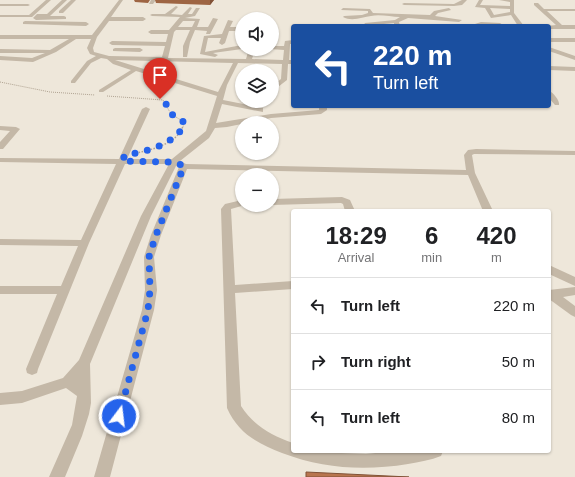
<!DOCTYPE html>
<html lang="en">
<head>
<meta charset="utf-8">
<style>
  :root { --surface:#fff; --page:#f6f6f6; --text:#202124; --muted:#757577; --line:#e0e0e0 }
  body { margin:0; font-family:Arial,sans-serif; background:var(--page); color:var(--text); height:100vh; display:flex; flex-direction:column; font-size:15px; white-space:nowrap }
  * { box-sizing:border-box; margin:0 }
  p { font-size:13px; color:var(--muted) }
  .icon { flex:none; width:22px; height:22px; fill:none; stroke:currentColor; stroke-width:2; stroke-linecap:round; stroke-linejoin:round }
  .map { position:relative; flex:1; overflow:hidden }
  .drawer { position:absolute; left:291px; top:209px; width:260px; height:244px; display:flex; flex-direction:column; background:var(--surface); border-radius:4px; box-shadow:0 1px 3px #0004 }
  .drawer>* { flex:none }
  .banner { position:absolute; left:291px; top:24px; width:260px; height:84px; border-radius:4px; box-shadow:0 1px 3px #0004; background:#1a4fa0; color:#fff; overflow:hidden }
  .fabs { position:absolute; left:235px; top:12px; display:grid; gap:8px }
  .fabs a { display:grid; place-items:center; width:44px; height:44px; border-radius:50%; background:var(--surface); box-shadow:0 1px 3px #0004; font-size:20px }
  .pin { position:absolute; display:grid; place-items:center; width:34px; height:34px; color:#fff; margin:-41px -17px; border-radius:50% 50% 50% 0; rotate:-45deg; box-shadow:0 0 4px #0007 }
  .pin .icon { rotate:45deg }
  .me { position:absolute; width:44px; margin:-22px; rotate:15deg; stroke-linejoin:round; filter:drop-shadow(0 0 3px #0008) }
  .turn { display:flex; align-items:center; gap:14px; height:84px; padding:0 16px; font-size:18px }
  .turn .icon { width:52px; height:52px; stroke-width:2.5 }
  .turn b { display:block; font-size:28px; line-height:34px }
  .eta { display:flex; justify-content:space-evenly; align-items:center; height:68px; text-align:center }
  .eta b { font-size:24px; font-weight:800; line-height:28px }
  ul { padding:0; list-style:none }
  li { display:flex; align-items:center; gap:12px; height:56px; padding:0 16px; border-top:1px solid var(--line) }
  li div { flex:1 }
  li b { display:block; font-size:15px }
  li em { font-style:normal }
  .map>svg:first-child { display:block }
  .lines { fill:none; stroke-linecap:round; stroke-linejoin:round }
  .path-far1 { stroke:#b0a392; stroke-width:1; stroke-dasharray:1 1; stroke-linecap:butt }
  .path { stroke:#b0a392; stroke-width:1.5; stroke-dasharray:1.5 1.5; stroke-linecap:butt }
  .minor { fill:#c4b8a7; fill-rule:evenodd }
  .wall { fill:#9e6543 }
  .shaded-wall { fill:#815237 }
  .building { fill:#b8754e; stroke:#815237 }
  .route { stroke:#2563eb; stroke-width:7; stroke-dasharray:0 12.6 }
</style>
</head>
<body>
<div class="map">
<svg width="575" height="477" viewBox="0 0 575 477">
  <rect width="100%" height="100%" fill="#eee7da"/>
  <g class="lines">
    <g class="path-far1">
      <path d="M0 82 50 92 95 95"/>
      <path d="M107 96 163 100 171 114 184 122 183 127"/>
    </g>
    <path class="path" d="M136 153C152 150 178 143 183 126"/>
    <g class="minor">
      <path d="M46 0H51L32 17H0V15H29Z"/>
      <path d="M62 0H67L50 16H40H64L66 17V19L36 20 33 18 37 14H47Z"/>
      <path d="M71 0H76L63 13H59V11Z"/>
      <path d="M119 0H123L111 17H143L146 19 143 21H109L97 37 93 48 94 52 109 56 162 57 165 46 112 45 109 43 112 41 166 42 168 34H151L148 32 151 30H169L180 17 152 16 150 15 152 14H165L176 6 178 7 171 14 182 15 190 7 192 8 188 14H192L196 8H200L195 16 185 18 200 19 197 27H208L213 18 218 19 210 34H206L207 31 195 30 190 42 187 57H183V46L190 30H176L174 32 168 58 246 59 249 49H255L252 59 283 60 284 50 270 49H272V46H284L285 41 293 40V44H290L289 60H293V64H288L287 80 274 90 272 91V86L281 79 282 64 238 63 227 85 223 100 263 108V112L222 104 216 123 271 114 319 110V106H327V110L321 114 271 118 227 127 215 128 209 138 180 161 186 164 466 170 464 155 468 150 476 149 575 151V155L474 154 472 155 475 173 493 211H483L468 175 187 169 161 235 154 257 157 290 154 310 110 477H94L142 310 145 290 144 257 151 235 179 167 176 166 151 216 90 364 91 403 89 414 82 436 65 477H49L72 425 77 396 66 388 22 403 0 405V393L22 391 63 378 79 360 141 216 169 164H125L89 243 38 369 37 373 32 375 27 373 26 369 57 294H0V286H61L78 246 0 245V239L81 240 116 164 0 162V158L119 159 142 109 146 107 150 109 127 159H172L206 131 217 96 136 71 103 92H99V90L131 70 113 64 107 59 101 58 91 63 75 83H71V81L87 61 96 56 90 54 87 48 91 39H76L56 52 33 62 0 60V56L32 58 45 53H0V49L50 50 69 39H0V35H92ZM183 21H195L192 27H178ZM115 60 233 63 218 92Z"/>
      <path d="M151 0H156L153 4H149Z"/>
      <path d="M462 0H467L462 5 454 6 404 5 402 4 404 3 454 4Z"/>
      <path d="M479 0H483L480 5 510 6V2L499 0H514V13L524 26H518L511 15 491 18 485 8 475 7ZM490 8 510 9V12L494 15Z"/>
      <path d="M534 3H538L544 9H575V11H547L562 25H575V29H549V26H547L556 25 534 5Z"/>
      <path d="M0 4H28L30 5 28 6H0Z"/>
      <path d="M343 8 370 9 373 13 430 15 434 11 449 8 451 10 438 13 435 16 462 20 459 22 408 18 399 22 400 26H394V23L363 26 365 23 395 20 400 17C391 17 380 14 371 16 363 17 352 22 343 17L344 16 362 15 368 13V11L341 10Z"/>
      <path d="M228 20 233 21 230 27H242V31H229L225 43 222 45 219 43 221 38H208L205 52 242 45V49L213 53 218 55 215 57 200 54 204 36 222 34Z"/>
      <path d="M25 21 86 22 89 24 86 26 23 24V22Z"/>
      <path d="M481 22 500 23 503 25 469 26Z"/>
      <rect x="549" y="38" width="26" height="4"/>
      <path d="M549 47 575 56V60L549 51Z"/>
      <path d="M115 48H140L143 50 140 52 113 51V49Z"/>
      <path d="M549 66 575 67V71L549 70Z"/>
      <path d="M549 91C553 92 560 101 559 105H555L549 98Z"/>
      <path d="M0 126 16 127 20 129 3 149H0V142L10 131 0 130Z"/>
      <path d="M342 197 350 200 355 211H345L343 204 341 203 272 205V199Z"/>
      <path d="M242 200V205H245L231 209 235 285 293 281V289L235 293 241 406C254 426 271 435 293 443V451L366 454 394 451H443L441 456C431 460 419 462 408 464 365 471 324 469 282 453 258 444 238 433 227 408L221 209 225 204Z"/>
      <path d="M549 265 575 277V286L549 274Z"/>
      <path d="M575 287V295L563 297 575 306V317L571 315 549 299V290Z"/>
    </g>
  </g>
  <g class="wall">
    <path d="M134 0H150L148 3 135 2Z"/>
    <path d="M155 0H214L210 5 156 3Z"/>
  </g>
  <path class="shaded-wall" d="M210 0H214L210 5Z"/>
  <path class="building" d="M306 472 409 477H306Z"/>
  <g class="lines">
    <path class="route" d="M119 416 148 310 150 290 149 257 156 235 184 166 174 162 122 161 125 155C148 151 171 146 185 125L182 120 171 114 164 100 160 99"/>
  </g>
</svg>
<div class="fabs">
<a><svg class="icon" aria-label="sound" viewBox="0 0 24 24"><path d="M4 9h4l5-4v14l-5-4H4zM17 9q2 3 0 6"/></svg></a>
<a><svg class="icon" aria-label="layers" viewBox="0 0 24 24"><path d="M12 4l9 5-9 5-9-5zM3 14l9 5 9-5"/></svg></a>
<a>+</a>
<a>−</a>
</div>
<div class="pin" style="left:160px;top:99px;background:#d93025"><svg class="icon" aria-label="arrive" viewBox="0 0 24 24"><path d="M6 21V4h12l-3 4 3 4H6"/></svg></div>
<svg class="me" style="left:119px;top:416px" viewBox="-20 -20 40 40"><circle r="17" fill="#2563eb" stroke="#fff" stroke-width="3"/><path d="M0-11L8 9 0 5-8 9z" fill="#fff"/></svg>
<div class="banner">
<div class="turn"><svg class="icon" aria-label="left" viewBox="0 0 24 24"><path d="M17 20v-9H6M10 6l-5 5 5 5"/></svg><div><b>220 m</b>Turn left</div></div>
</div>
<section class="drawer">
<div class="eta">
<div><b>18:29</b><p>Arrival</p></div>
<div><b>6</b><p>min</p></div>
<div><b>420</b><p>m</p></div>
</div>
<ul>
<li><svg class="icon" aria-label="left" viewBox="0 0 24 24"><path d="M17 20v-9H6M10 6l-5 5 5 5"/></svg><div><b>Turn left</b></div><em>220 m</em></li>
<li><svg class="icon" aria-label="right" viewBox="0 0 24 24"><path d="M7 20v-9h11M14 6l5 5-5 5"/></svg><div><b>Turn right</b></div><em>50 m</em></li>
<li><svg class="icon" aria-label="left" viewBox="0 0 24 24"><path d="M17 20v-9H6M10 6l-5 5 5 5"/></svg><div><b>Turn left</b></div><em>80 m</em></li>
</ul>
</section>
</div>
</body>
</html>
